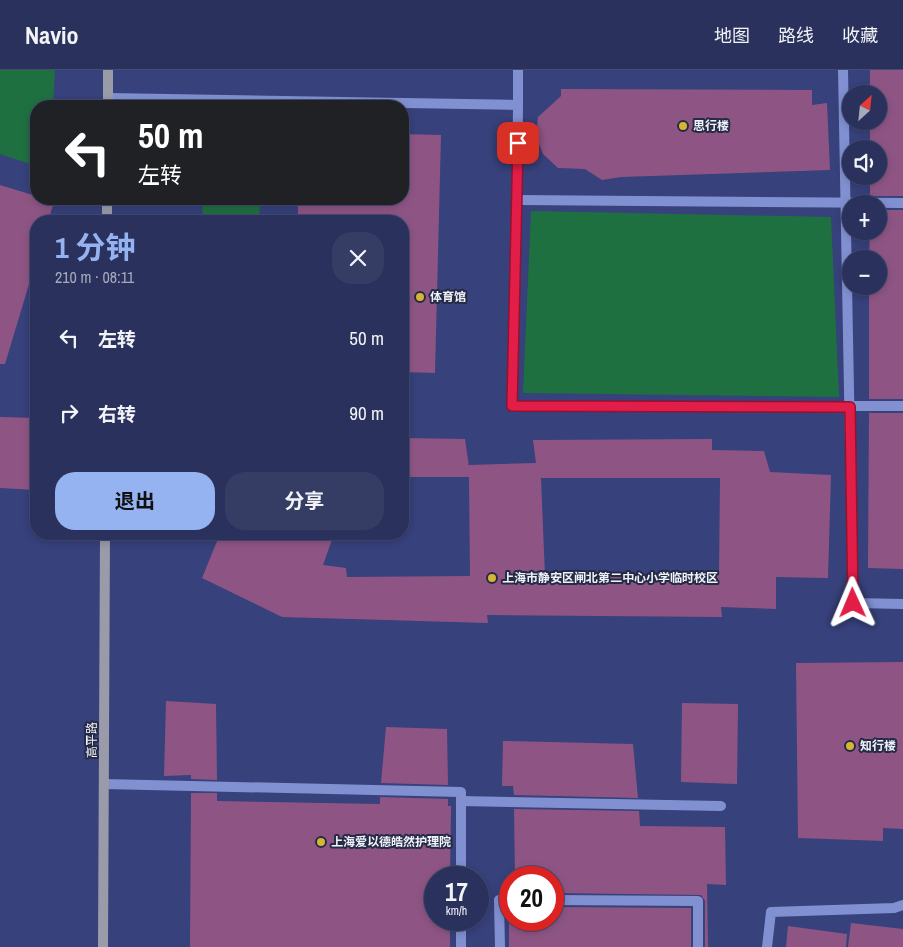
<!DOCTYPE html>
<html lang="zh">
<head>
<meta charset="utf-8">
<style>
  :root { --surface:#29315c; --page:#353d65; --text:#f1f3f6; --muted:#a5a9bb; --line:#454c72; --accent:#95b2f1 }
  body { margin:0; font-family:"Archivo Narrow","Noto Sans SC",sans-serif; background:var(--page); color:var(--text); height:100vh; display:flex; flex-direction:column; font-size:19px; white-space:nowrap }
  * { box-sizing:border-box; margin:0 }
  p { font-size:16px; color:var(--muted) }
  .icon { flex:none; width:28px; height:28px; fill:none; stroke:currentColor; stroke-width:2; stroke-linecap:round; stroke-linejoin:round }
  .map { position:relative; flex:1; overflow:hidden }
  .drawer { position:absolute; left:30px; top:145px; width:379px; height:325px; display:flex; flex-direction:column; background:var(--surface); border-radius:20px; box-shadow:0 2px 8px #0003,0 0 0 1px var(--line) }
  .drawer>* { flex:none }
  .hud { position:absolute; left:30px; top:30px; width:379px; height:105px; border-radius:20px; box-shadow:0 2px 8px #0003,0 0 0 1px var(--line); background:#202124; color:#fff; overflow:hidden }
  .needle { width:32px; rotate:27deg }
  .fabs { position:absolute; left:842px; top:15px; display:grid; gap:10px }
  .fabs a { display:grid; place-items:center; width:45px; height:45px; border-radius:50%; background:var(--surface); box-shadow:0 2px 8px #0003,0 0 0 1px var(--line); font-size:25px }
  .speed { position:absolute; left:424px; top:796px; display:flex; gap:10px; font-size:25px; font-weight:700; text-align:center }
  .speed>* { display:grid; place-content:center; width:65px; height:65px; border-radius:50%; background:var(--surface); box-shadow:0 2px 8px #0003,0 0 0 1px var(--line); line-height:1 }
  .speed small { font-size:12px; font-weight:400 }
  .speed .limit { border:8px solid #d22; background:#fff; color:#111 }
  .pin { position:absolute; display:grid; place-items:center; width:42px; height:42px; color:#fff; margin:-21px; border-radius:10px; box-shadow:0 2px 8px #0006 }
  .me { position:absolute; width:55px; margin:-28px; rotate:359deg; stroke-linejoin:round; filter:drop-shadow(0 0 4px #0008) }
  .turn { display:flex; align-items:center; gap:18px; height:105px; padding:0 25px; font-size:22px }
  .turn .icon { width:65px; height:65px; stroke-width:2.5 }
  .turn b { display:block; font-size:35px; line-height:42px }
  .round { display:grid; place-items:center; flex:none; width:52px; height:52px; border-radius:20px; background:var(--page) }
  .summary { display:flex; align-items:center; justify-content:space-between; height:85px; padding:0 25px }
  h1 { font-size:30px; font-weight:700; line-height:38px; color:var(--accent) }
  .button { display:flex; gap:10px; margin-top:auto; padding:10px 25px }
  .button a { flex:1; height:58px; border-radius:20px; background:var(--accent); color:#111; font-size:20px; font-weight:700; line-height:58px; text-align:center }
  .button a+a { background:var(--page); color:var(--text) }
  ul { padding:0; list-style:none }
  li { display:flex; align-items:center; gap:15px; height:75px; padding:0 25px }
  li div { flex:1 }
  li b { display:block; font-size:19px }
  li em { font-style:normal }
  header { display:flex; align-items:center; gap:30px; box-sizing:border-box; height:70px; padding:0 25px; background:var(--surface); border-bottom:1px solid var(--line) }
  header strong { font-size:24px }
  nav { display:flex; gap:28px; margin-inline-start:auto; font-size:18px }
  .map>svg:first-child { display:block }
  .green { fill:#1f7041 }
  .building { fill:#8e5584; fill-rule:evenodd }
  .lines { fill:none; stroke-linecap:round; stroke-linejoin:round }
  .lane { stroke:#8190d1; stroke-width:10 }
  .secondary { stroke:#999ba9; stroke-width:10 }
  .route-casing { stroke:#92132f; stroke-width:12 }
  .route { stroke:#e11d48; stroke-width:9 }
  .poi-dot { fill:#d6b534; stroke:#252b46; stroke-width:2 }
  .labels { text-anchor:middle; dominant-baseline:central; stroke-width:4; stroke-linejoin:round; paint-order:stroke }
  .poi-label { font-size:12px; font-weight:bold; fill:#f0f2f9; stroke:#252b46; text-anchor:start }
  .street-label { font-size:12px; fill:#f0f2f9; stroke:#252b46 }
</style>
</head>
<body>
<header>
<strong>Navio</strong>
<nav><a>地图</a><a>路线</a><a>收藏</a></nav>
</header>
<div class="map">
<svg width="903" height="877" viewBox="0 0 903 877">
  <rect width="100%" height="100%" fill="#37417b"/>
  <g class="green">
    <path d="M0 0H55L53 36H36V96L0 84Z"/>
    <path d="M203 129H260L259 151H202Z"/>
    <path d="M531 141 831 147 839 327 523 323Z"/>
  </g>
  <g class="building">
    <path d="M870 0H903V126H870V106H879V79H870V51H879V24H870Z"/>
    <path d="M561 19 812 20V35L827 33 830 100 621 107 602 110 585 99 558 98 543 84 536 66 538 47 561 26Z"/>
    <path d="M402 64 441 65 435 303 402 302V151H298V129H402Z"/>
    <path d="M0 115 36 126V129H44L54 132 48 151H36V191L5 294H0Z"/>
    <path d="M879 140H903V329H869V216H879V189H869L870 161H879Z"/>
    <path d="M869 343H903V499L868 498Z"/>
    <path d="M0 347 36 348V420L0 418Z"/>
    <path d="M402 368 465 369 469 397V395L536 393 533 370 712 369V380L764 381 770 402 831 405 828 508 776 507V539L721 537 722 547 487 545 488 553 282 547 202 508 220 464H334L323 495 346 498 347 507 470 506 469 407H402ZM541 408H720L719 505 545 506Z"/>
    <path d="M903 592V759L883 758V771L798 768 796 593Z"/>
    <path d="M166 631 216 634 217 710 191 709V705L164 706Z"/>
    <path d="M682 633 738 634 737 714 681 712Z"/>
    <path d="M386 657 447 659 448 715 381 713Z"/>
    <path d="M503 671 633 674 638 728 514 725 513 716H502Z"/>
    <path d="M191 723H217V731L380 734V727L448 729V736H451L450 808H435V850H450V877H190Z"/>
    <path d="M514 739 639 741 640 756 725 757 726 815 707 814 708 877H705V831L701 825 552 823V808H515Z"/>
    <path d="M552 837 691 838V877H509V850H552Z"/>
    <path d="M851 853 903 859V877H848Z"/>
    <path d="M788 856 847 864 846 877H786Z"/>
  </g>
  <g class="lines">
    <g class="lane">
      <path d="M843 0 853 533 903 534"/>
      <path d="M108 28 518 35 517 130 512 336H903"/>
      <path d="M518 35V0"/>
      <path d="M517 130 903 133"/>
      <path d="M104 714 461 722V808"/>
      <path d="M461 731 721 736"/>
      <path d="M552 830 698 831V877"/>
      <path d="M461 877V850"/>
      <path d="M500 877 499 830H510"/>
      <path d="M767 877 771 842 894 838 903 835"/>
    </g>
    <g class="secondary">
      <path d="M108 36V0"/>
      <path d="M107 151V129"/>
      <path d="M103 877 105 464"/>
    </g>
  </g>
  <g class="lines">
    <g class="route-casing">
      <path id="route" d="M518 73 512 336 850 337 853 533"/>
    </g>
    <use href="#route" class="route"/>
  </g>
  <g class="poi-dot">
    <circle cx="683" cy="56" r="5"/>
    <circle cx="420" cy="227" r="5"/>
    <circle cx="492" cy="508" r="5"/>
    <circle cx="850" cy="676" r="5"/>
    <circle cx="321" cy="772" r="5"/>
  </g>
  <g class="labels">
    <g class="poi-label">
      <text x="693" y="56">思行楼</text>
      <text x="430" y="227">体育馆</text>
      <text x="502" y="508">上海市静安区闸北第二中心小学临时校区</text>
      <text x="860" y="676">知行楼</text>
      <text x="331" y="772">上海爱以德皓然护理院</text>
    </g>
    <g class="street-label">
      <text transform="translate(92 670) rotate(-90)">高平路</text>
    </g>
  </g>
</svg>
<div class="fabs">
<a><svg class="needle" viewBox="-14 -14 28 28"><path d="M0-13l5 13h-10z" fill="#e53935"/><path d="M0 13l5-13h-10z" fill="#a5a9bb"/></svg></a>
<a><svg class="icon" aria-label="sound" viewBox="0 0 24 24"><path d="M4 9h4l5-4v14l-5-4H4zM17 9q2 3 0 6"/></svg></a>
<a>+</a>
<a>−</a>
</div>
<div class="speed"><div>17<small>km/h</small></div><div class="limit">20</div></div>
<div class="pin" style="left:518px;top:73px;background:#d93025"><svg class="icon" aria-label="arrive" viewBox="0 0 24 24"><path d="M6 21V4h12l-3 4 3 4H6"/></svg></div>
<svg class="me" style="left:853px;top:533px" viewBox="-20 -20 40 40"><path d="M0-17L14 15 0 8-14 15z" fill="#e11d48" stroke="#fff" stroke-width="4"/></svg>
<div class="hud">
<div class="turn"><svg class="icon" aria-label="left" viewBox="0 0 24 24"><path d="M17 20v-9H6M10 6l-5 5 5 5"/></svg><div><b>50 m</b>左转</div></div>
</div>
<section class="drawer">
<div class="summary"><div><h1>1 分钟</h1><p>210 m · 08:11</p></div><a class="round"><svg class="icon" aria-label="close" viewBox="0 0 24 24"><path d="M6 6l12 12M18 6L6 18"/></svg></a></div>
<ul>
<li><svg class="icon" aria-label="left" viewBox="0 0 24 24"><path d="M17 20v-9H6M10 6l-5 5 5 5"/></svg><div><b>左转</b></div><em>50 m</em></li>
<li><svg class="icon" aria-label="right" viewBox="0 0 24 24"><path d="M7 20v-9h11M14 6l5 5-5 5"/></svg><div><b>右转</b></div><em>90 m</em></li>
</ul>
<div class="button"><a>退出</a><a>分享</a></div>
</section>
</div>
</body>
</html>
